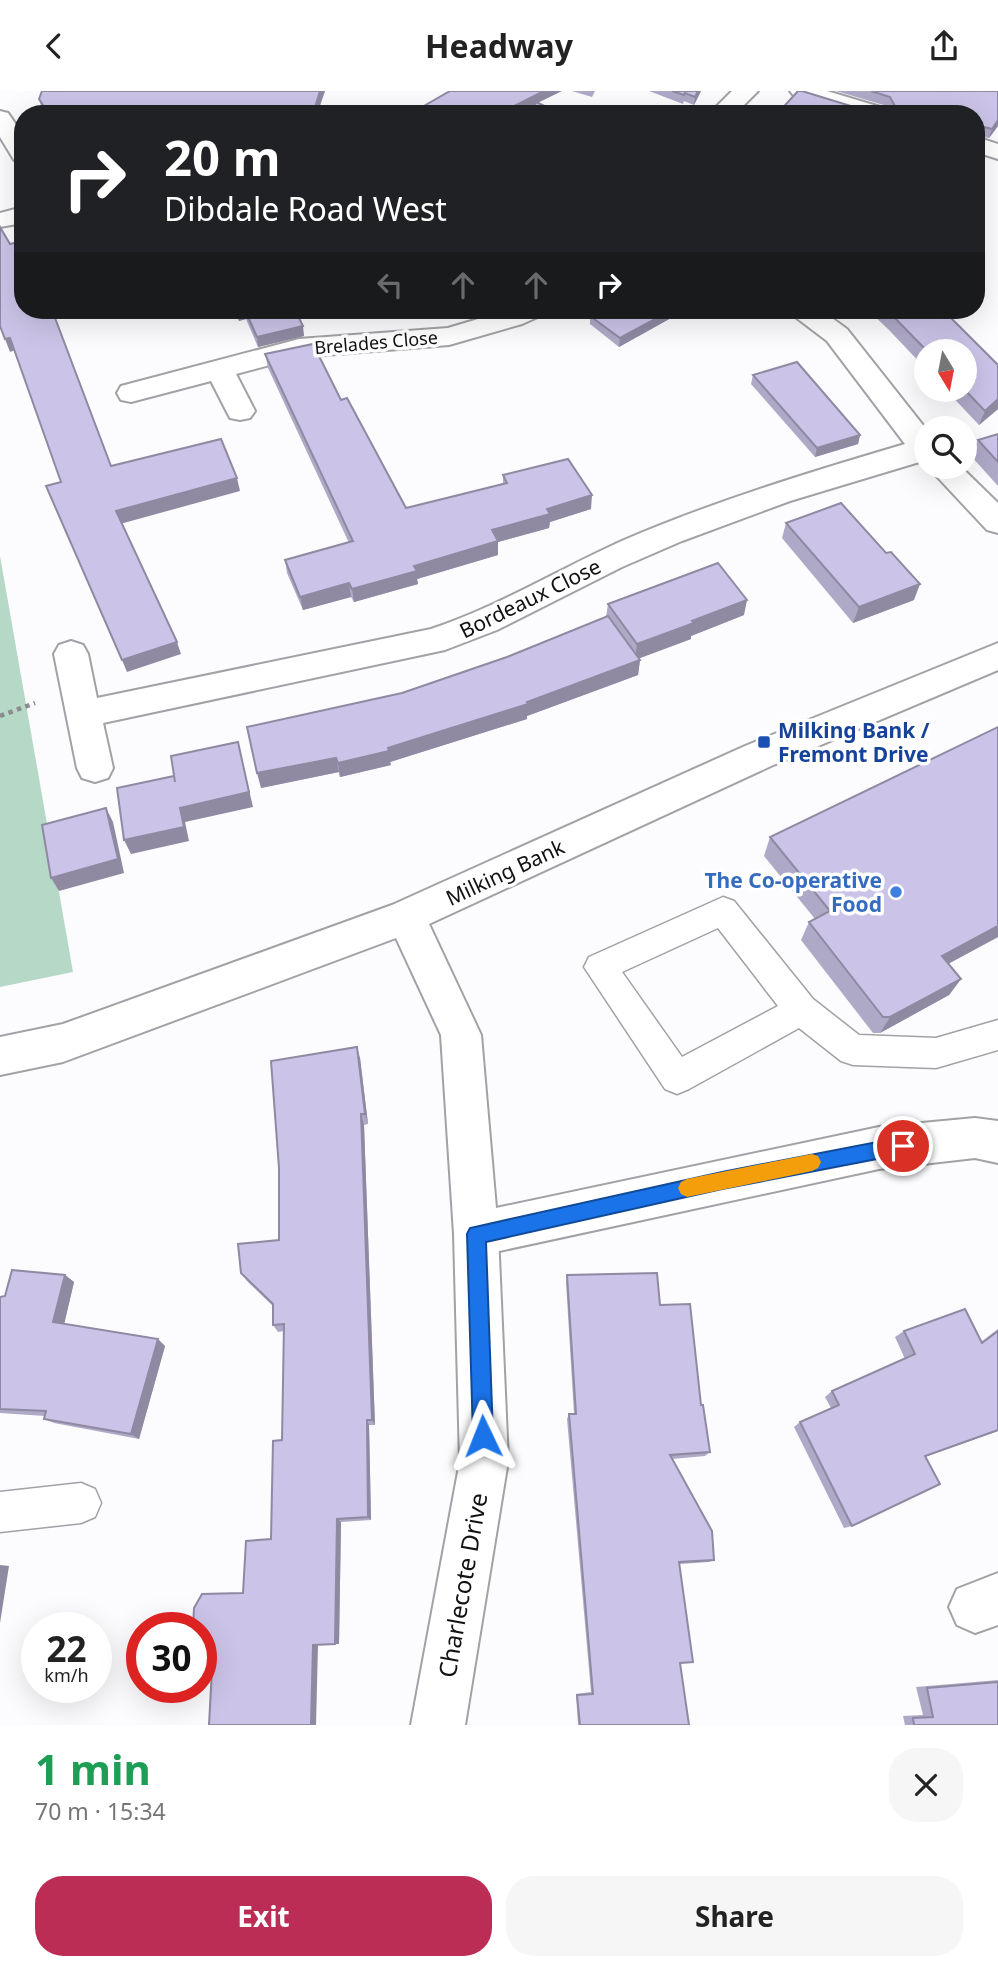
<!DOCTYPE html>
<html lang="en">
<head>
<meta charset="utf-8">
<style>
  :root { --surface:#fff; --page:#f6f6f6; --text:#222; --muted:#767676; --accent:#bc2d55 }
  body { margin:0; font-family:"Noto Sans",sans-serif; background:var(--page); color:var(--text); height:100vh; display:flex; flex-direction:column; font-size:26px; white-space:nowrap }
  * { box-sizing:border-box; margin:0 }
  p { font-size:23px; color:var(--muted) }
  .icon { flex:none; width:38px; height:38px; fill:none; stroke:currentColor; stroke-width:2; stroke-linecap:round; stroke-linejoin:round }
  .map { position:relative; height:1634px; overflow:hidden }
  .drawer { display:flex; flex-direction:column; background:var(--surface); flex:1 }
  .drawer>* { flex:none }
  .top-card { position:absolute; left:14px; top:14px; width:971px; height:214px; border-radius:28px; box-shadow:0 7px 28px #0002; background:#202124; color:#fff; overflow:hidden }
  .needle { width:46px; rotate:170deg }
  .buttons { position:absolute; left:914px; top:248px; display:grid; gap:14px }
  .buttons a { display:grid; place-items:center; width:63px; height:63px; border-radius:50%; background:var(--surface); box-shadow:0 7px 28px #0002; font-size:35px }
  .speed { position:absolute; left:21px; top:1521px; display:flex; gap:14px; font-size:35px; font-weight:700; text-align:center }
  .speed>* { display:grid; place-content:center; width:91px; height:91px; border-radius:50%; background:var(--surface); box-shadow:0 7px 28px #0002; line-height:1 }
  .speed small { font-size:18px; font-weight:400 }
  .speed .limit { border:10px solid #d22; background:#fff; color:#111 }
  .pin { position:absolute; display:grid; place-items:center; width:60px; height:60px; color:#fff; margin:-30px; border:4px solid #fff; border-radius:50%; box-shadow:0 2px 7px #0007 }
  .me { position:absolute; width:77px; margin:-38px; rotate:358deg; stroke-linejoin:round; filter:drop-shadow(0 0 5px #0008) }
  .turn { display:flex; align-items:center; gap:24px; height:147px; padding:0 35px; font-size:32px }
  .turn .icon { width:91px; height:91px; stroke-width:2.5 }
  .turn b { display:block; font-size:49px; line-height:60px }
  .lanes { display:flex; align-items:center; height:66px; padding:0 35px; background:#0003; justify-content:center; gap:35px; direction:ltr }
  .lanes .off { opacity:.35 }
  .round { display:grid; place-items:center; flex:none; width:74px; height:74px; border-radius:28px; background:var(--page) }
  .head { display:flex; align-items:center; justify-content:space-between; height:119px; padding:0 35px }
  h1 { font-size:42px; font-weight:700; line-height:52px; color:#1e9e55 }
  .primary-button { display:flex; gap:14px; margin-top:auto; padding:14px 35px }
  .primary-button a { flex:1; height:80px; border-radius:28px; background:var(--accent); color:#fff; font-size:28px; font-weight:700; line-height:80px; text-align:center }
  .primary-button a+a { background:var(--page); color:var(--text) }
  header { display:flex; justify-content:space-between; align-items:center; height:91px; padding:0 35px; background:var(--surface); font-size:32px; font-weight:700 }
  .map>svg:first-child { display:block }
  .green { fill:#b5d8c7 }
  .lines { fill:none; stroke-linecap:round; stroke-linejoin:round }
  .service-casing { stroke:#a2a2a6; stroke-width:3 }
  .minor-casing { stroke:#a2a2a6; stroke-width:4 }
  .tertiary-casing { stroke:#a2a2a6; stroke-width:4 }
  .path { stroke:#8c8c8e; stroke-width:4.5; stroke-dasharray:4.5 4.5; stroke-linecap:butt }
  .service { fill:#fff; fill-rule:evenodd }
  .minor { fill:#fff; fill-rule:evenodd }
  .tertiary { fill:#fff; fill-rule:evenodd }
  .wall { fill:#afa9c8 }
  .shaded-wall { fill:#8f89a2 }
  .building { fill:#ccc4e8; stroke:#8f89a2; stroke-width:2 }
  .route { fill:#1a73e8; stroke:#114b97; stroke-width:2 }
  .slow { fill:#f59e0b }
  .transit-dot { fill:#1a4fb4; stroke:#fff; stroke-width:2.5 }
  .shop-dot { fill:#3f7fe0; stroke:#fff; stroke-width:2.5 }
  .labels { text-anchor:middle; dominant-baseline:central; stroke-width:7; stroke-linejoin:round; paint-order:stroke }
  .far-street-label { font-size:18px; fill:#111112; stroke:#fff }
  .street-label { font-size:21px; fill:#111112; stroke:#fff }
  .transit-label { font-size:21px; font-weight:bold; fill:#164399; stroke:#fff; text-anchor:start }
  .shop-label { font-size:21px; font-weight:bold; fill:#366cbe; stroke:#fff; text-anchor:end }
  .near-street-label { font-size:24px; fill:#111112; stroke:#fff }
</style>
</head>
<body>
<header><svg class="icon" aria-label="back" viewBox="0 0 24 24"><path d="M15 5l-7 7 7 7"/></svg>Headway<svg class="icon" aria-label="share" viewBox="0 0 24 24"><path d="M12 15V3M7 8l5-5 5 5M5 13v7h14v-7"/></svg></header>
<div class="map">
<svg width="998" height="1634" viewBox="0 0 998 1634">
  <rect width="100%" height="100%" fill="#fcfbfe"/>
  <path class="green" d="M0 465 73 881 0 896Z"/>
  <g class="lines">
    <g class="service-casing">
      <g id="service">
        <path d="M723 806 734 810 813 908 859 944 936 947 998 929V959L936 977 853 974 841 970 799 937 689 998 677 1003 665 998 584 876 589 866ZM718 837 778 915 682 966 622 881Z"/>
        <path d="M81 1392 95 1398 101 1412 95 1426 81 1432 0 1441V1401Z"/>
      </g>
    </g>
    <g class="minor-casing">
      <g id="minor">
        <path d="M732 0H758L735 23H709Z"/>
        <path d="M790 0H827L887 18 891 23H853L794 5Z"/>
        <path d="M0 20 8 22 23 44V71L14 69 0 46Z"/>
        <path d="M976 46 998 53V68L976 61Z"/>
        <path d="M23 116V132L0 136V122Z"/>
        <path d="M508 219H544L540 225 522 233 449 254 300 266 236 283 255 320 250 327 240 329 230 327 211 290 131 311 121 309 117 302 121 295 299 248 448 237Z"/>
        <path d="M791 219H821L847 238 926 338V369L790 410 682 450 622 476 497 539 445 559 103 632 113 677 108 687 95 691 82 687 77 677 54 563 59 554 71 550 83 554 88 563 97 607 431 538C498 516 559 478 624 449 715 410 810 381 905 353L827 250 794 225Z"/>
        <path d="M928 376H961L998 412V442L987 439Z"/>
        <path d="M476 1121 492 1127 498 1143 508 1370 465 1634H411L460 1370 454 1143 460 1127Z"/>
        <path d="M998 1482V1534L975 1542 957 1534 949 1516 957 1498Z"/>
      </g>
    </g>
    <g class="tertiary-casing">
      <path id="tertiary" d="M998 552V579L771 675 429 833 481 944 496 1117 879 1036 975 1027 998 1030V1072L975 1067 879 1078 476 1165 460 1159 454 1143 441 944 396 847 63 971 0 984V946L63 933 392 814 745 655Z"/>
    </g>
    <path class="path" d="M0 625 35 612"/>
    <use href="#service" class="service"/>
    <use href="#minor" class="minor"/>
    <use href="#tertiary" class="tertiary"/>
  </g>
  <g class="wall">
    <path d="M42 0H325L317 23H45L42 18 39 8Z"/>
    <path d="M572 0H595L592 6Z"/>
    <path d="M649 0H701L694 14 684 10 683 13Z"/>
    <path d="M836 0H998V35L989 47 978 45V54L976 58V23L854 16 887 15Z"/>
    <path d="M233 219H327L299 227 304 245 258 256 246 228 239 230Z"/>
    <path d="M596 219H681L680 222 619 256 590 233V225Z"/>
    <path d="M868 219H943L998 274V318L979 334 946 299H964V261H926V278L889 239Z"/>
    <path d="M265 263 341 309 406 417 503 393V384L591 418 550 431 549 437 498 451V464L417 488 418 493 354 511 351 506 303 519 287 482 285 469 349 452 268 277Z"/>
    <path d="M753 284 860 344 858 353 815 366 751 293Z"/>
    <path d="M998 343V395L971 365 978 349Z"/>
    <path d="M786 432 914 509 853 532 782 447Z"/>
    <path d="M608 513 744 524 691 545V548L639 567 640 569 638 584 527 625V628L390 671 391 674 340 686 339 681 261 697 402 602 507 566 606 526Z"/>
    <path d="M998 636V846L948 873 961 888 949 904 880 942H873L801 849 809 831 815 828 764 765 770 746Z"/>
    <path d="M360 967 368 1033 364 1034 375 1334H369L371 1429 341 1431 339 1553 318 1554 243 1502 271 1448 282 1349 284 1240 278 1241 273 1234V1215L247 1190 241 1182 279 1149V1077Z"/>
    <path d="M65 1184 74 1191 64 1233 165 1255 139 1348 54 1332 44 1328 45 1325 0 1322V1206L5 1205Z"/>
    <path d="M567 1184 660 1214 701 1314 710 1361 705 1365 672 1368 714 1469 709 1471 680 1473V1572L689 1634H578L576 1603 591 1601 567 1328 569 1323H574L566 1191Z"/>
    <path d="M998 1238V1340L925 1366 852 1435 844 1437 794 1336 800 1331 831 1317 825 1306 832 1300 905 1268 895 1246 904 1240 981 1251Z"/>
    <path d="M998 1589V1634H905L903 1625 923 1624 916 1596Z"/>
  </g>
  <g class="shaded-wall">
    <path d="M320 0H325L317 23H313Z"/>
    <path d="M544 0H562L515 23H498Z"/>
    <path d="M698 0H701L694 14 695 6Z"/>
    <path d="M186 17 188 23H165Z"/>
    <path d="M998 29V35L989 47 992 38Z"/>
    <path d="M237 219H244L246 228 239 230Z"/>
    <path d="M295 219H327L296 228Z"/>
    <path d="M672 219H681L680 222 619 256 620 247Z"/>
    <path d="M303 235 304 245 258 256 257 246Z"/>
    <path d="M10 247 15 259 10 261 5 248Z"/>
    <path d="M998 308V318L979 334 985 320Z"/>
    <path d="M860 344 858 353 815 366 817 357Z"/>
    <path d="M237 387 240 400 120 433 116 420Z"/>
    <path d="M592 404 591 418 550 431 549 437 498 451V464L417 488 418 493 354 511 352 498 414 475 492 439 547 418Z"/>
    <path d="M349 492 351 506 303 519 300 506Z"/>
    <path d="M920 493 914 509 853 532 859 516Z"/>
    <path d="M747 509 744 524 691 545V548L635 569 637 553 692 530Z"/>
    <path d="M177 551 181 563 127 581 122 569Z"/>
    <path d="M640 569 638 584 527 625V628L390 671 391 674 340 686 338 672 388 657 527 611Z"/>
    <path d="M238 651 253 716 185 731 189 750 131 763 124 749 180 717Z"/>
    <path d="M336 667 339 681 261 697 257 682Z"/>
    <path d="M106 717 113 731 124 782 59 800 51 787Z"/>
    <path d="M998 835V846L931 882 942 865Z"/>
    <path d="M961 888 949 904 880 942 890 926Z"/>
    <path d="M357 956 360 967 368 1033 365 1023Z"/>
    <path d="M361 1023 364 1034 375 1334 372 1329Z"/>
    <path d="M65 1184 74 1191 63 1238 53 1231Z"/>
    <path d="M158 1248 165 1255 139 1348 131 1343Z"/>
    <path d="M367 1329 369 1334 371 1429 368 1426Z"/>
    <path d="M998 1339V1340L915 1369 925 1365Z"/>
    <path d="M337 1428 341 1431 339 1553H335Z"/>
    <path d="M0 1474 9 1475 0 1532Z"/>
    <path d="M313 1554H318L316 1634H311Z"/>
  </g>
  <g class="building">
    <path d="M42 0H320L313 23H270L273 15 186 17 165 23H49L39 8Z"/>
    <path d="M450 0H544L498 23H410Z"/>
    <path d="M672 0H698L695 6 685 2 684 4Z"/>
    <path d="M798 0H802L854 16 895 15 890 6 871 0H998V29L992 38 977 34 978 54 976 55V23H777Z"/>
    <path d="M536 11 561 23H531Z"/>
    <path d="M0 136 10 153 23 150V219H52L111 375 221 348 237 387 116 420 177 551 122 569 46 395 61 391 10 247 5 248 0 235Z"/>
    <path d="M245 219H295L303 235 257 246Z"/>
    <path d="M596 219H672L620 247 590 225Z"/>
    <path d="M887 219H943L998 274V308L985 320 964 298V261H928Z"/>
    <path d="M313 253 341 309 347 307 406 417 507 392 503 384 568 368 592 404 547 418 550 423 492 439 498 450 414 475 417 480 352 498 349 492 300 506 285 469 353 450 265 263Z"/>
    <path d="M797 271 860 344 817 357 753 284Z"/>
    <path d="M998 343V371L978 349Z"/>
    <path d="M841 412 886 462 891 461 920 493 859 516 786 432Z"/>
    <path d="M718 472 747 509 692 530 694 532 637 553 608 513Z"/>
    <path d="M608 525 640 569 527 611 528 613 388 657 389 660 338 672 336 667 257 682 247 636 402 602 507 566Z"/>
    <path d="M998 636V835L942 865 961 888 890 926H883L809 831 830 820 770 746Z"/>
    <path d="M238 651 249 701 180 717 184 736 124 749 117 697 174 685 175 691 171 665Z"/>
    <path d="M106 717 118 768 51 787 42 734Z"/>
    <path d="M357 956 365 1023H361L372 1329H367L368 1426 337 1428 335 1553 313 1554 311 1634H209L213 1560 201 1561V1536H193L194 1517 202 1503 243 1502 246 1450 271 1448 273 1350 282 1349 284 1233 273 1234V1213L241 1182 238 1153 279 1149V1077L271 970Z"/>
    <path d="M12 1179 65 1184 53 1231 158 1248 131 1343 44 1328 46 1320 0 1318V1206L5 1205Z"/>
    <path d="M657 1182 660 1214 690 1213 701 1314H703L710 1361 670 1364 712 1440 714 1469 679 1471 693 1571 680 1572 689 1634H580L577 1604 593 1603 569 1323H576L567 1184Z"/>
    <path d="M965 1218 982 1252 998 1240V1339L925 1365 940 1393 852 1435 800 1331 839 1314 832 1300 915 1263 904 1240Z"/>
    <path d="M998 1591V1634H914L913 1627 933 1626 927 1597Z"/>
  </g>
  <path class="route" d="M903 1046 909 1049 912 1055 909 1061 903 1063 722 1098 486 1151 493 1345 490 1352 483 1355 476 1352 473 1345 467 1143 470 1137 722 1081Z"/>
  <path class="slow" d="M812 1063 818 1065 821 1071 818 1077 812 1080 687 1106 681 1103 678 1097 681 1091 687 1088Z"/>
  <rect class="transit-dot" x="757" y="644" width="14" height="14" rx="3.5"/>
  <circle class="shop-dot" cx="896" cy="801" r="7"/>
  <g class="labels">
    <g class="far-street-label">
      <text transform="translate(376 251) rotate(-5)">Brelades Close</text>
    </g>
    <g class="street-label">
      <text transform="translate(530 507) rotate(-26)">Bordeaux Close</text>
      <text transform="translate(505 781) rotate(-25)">Milking Bank</text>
    </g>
    <g class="transit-label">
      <text x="778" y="639">Milking Bank /<tspan x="778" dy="24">Fremont Drive</tspan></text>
    </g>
    <g class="shop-label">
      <text x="882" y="789">The Co-operative<tspan x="882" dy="24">Food</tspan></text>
    </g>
    <g class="near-street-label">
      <text transform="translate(462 1494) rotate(-80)">Charlecote Drive</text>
    </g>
  </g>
</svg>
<div class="buttons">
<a><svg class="needle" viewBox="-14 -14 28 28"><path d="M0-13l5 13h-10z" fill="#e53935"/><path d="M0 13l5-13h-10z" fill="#767676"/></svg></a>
<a><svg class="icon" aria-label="search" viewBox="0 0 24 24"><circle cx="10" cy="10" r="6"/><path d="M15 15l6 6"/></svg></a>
</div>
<div class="speed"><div>22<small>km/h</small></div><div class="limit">30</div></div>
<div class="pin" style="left:903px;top:1055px;background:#d93025"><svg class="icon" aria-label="arrive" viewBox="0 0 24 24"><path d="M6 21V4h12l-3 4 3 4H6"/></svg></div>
<svg class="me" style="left:483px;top:1345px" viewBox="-20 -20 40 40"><path d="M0-17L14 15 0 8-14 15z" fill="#1a73e8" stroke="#fff" stroke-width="4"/></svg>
<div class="top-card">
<div class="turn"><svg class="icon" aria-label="right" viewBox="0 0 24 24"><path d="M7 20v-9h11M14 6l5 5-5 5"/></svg><div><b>20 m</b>Dibdale Road West</div></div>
<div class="lanes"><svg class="icon off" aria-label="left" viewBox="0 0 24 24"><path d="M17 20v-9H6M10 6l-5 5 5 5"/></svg><svg class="icon off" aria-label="ahead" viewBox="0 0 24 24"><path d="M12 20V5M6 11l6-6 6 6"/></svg><svg class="icon off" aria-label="ahead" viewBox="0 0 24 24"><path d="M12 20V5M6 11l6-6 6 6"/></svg><svg class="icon" aria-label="right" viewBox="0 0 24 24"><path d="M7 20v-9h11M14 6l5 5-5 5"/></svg></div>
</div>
</div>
<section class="drawer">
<div class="head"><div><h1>1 min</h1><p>70 m · 15:34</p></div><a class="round"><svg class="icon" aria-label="close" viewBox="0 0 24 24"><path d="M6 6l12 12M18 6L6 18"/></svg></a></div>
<div class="primary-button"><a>Exit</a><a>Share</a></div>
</section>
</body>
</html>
